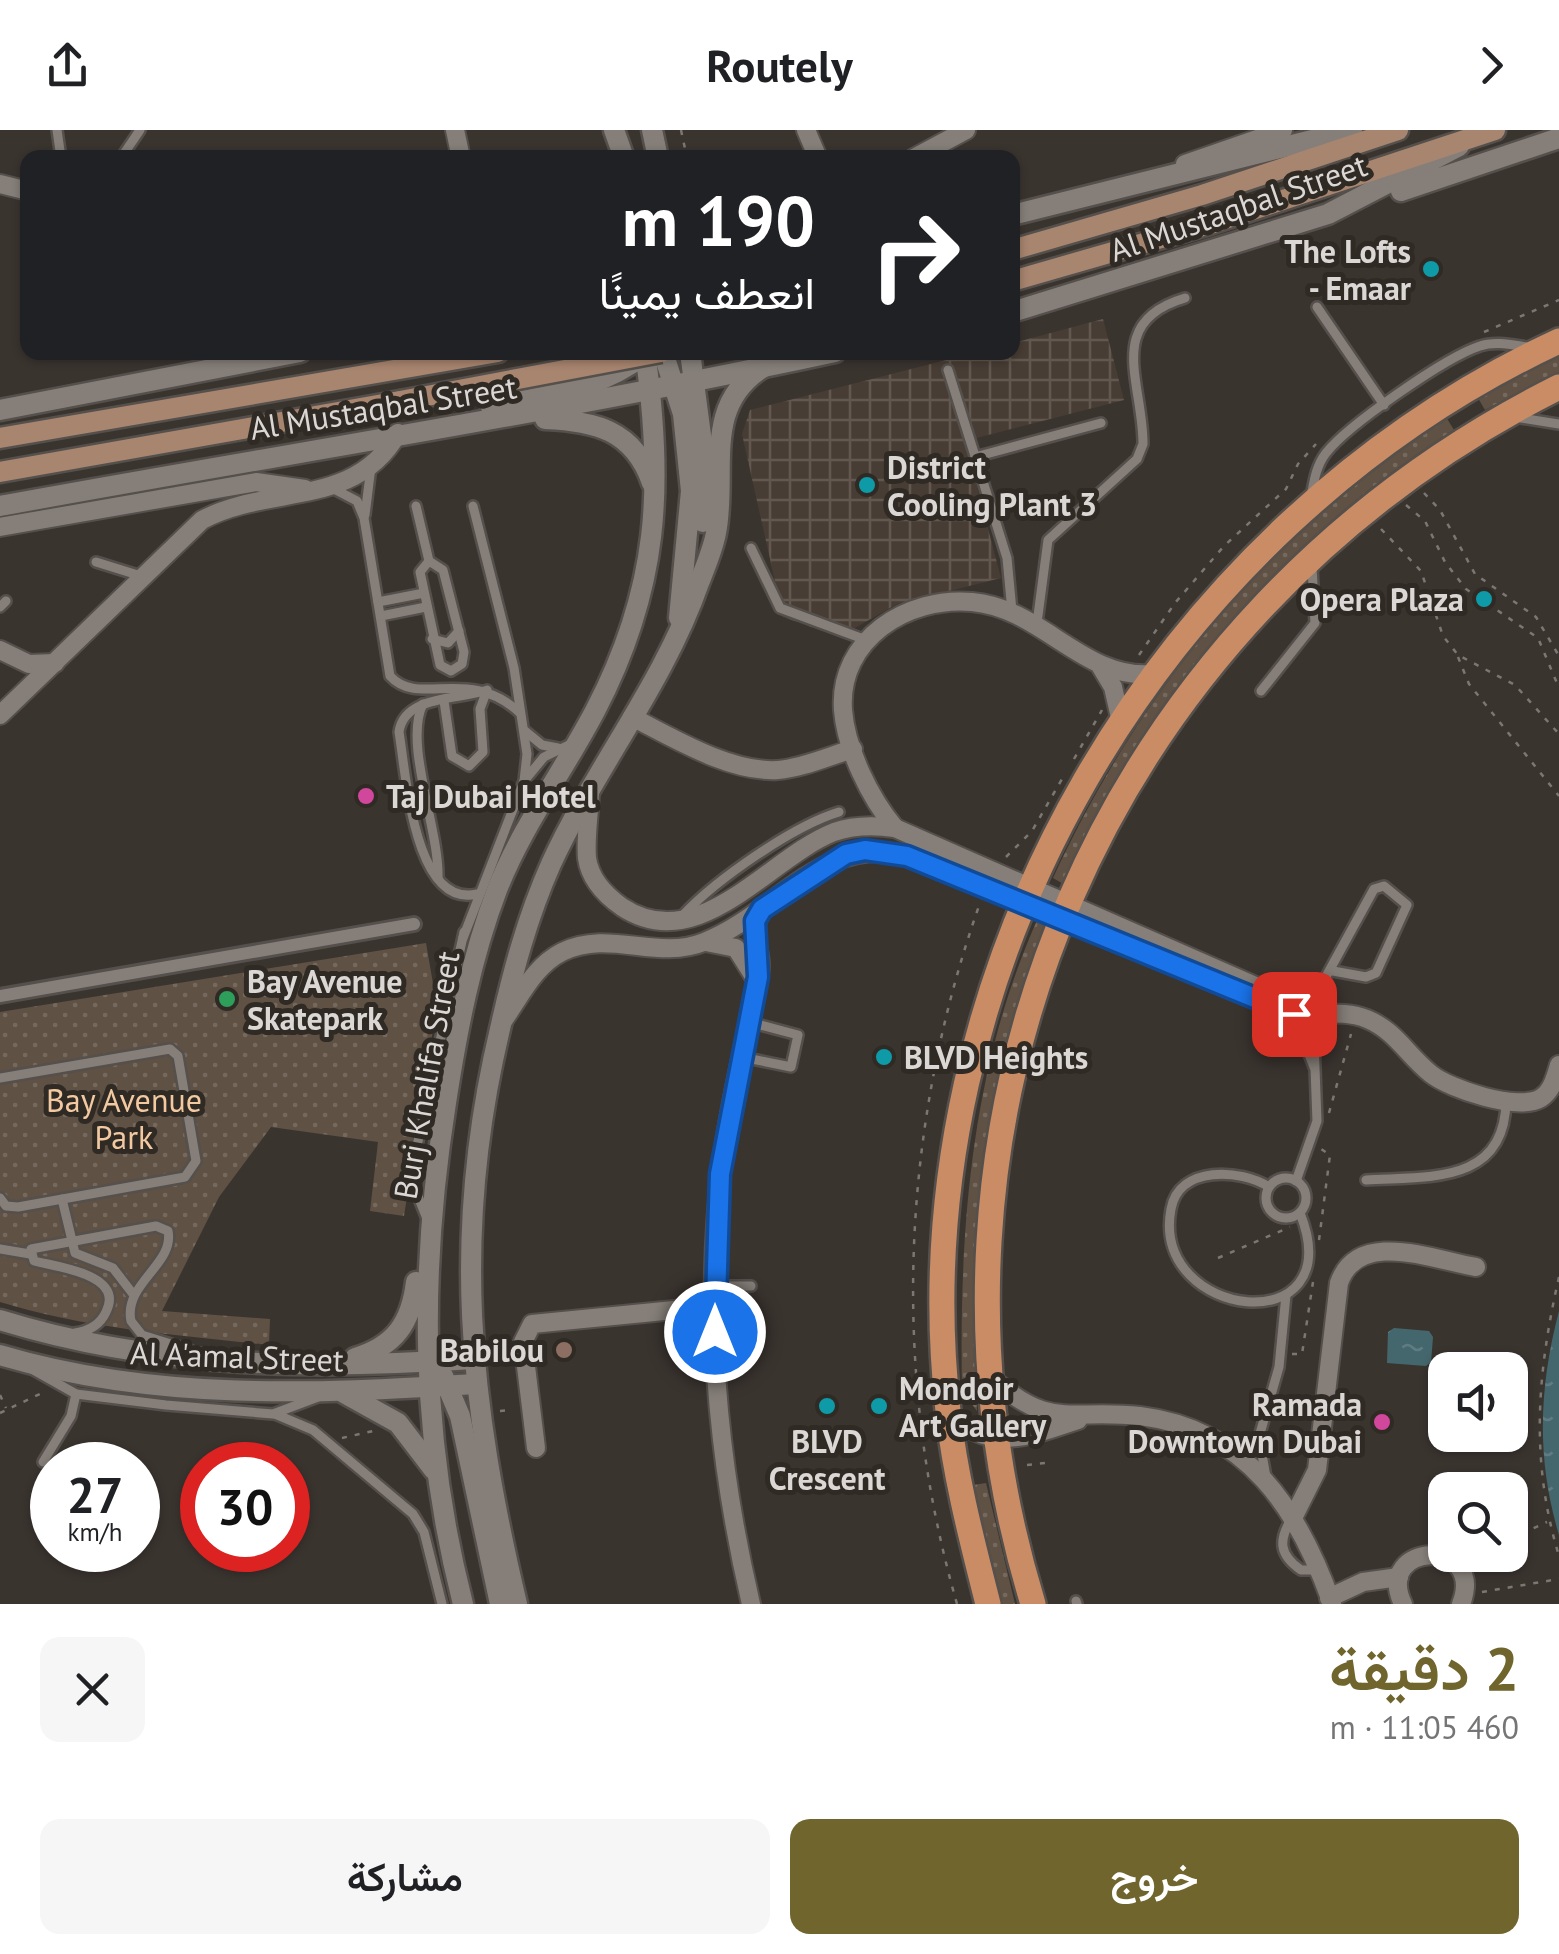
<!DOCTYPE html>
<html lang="ar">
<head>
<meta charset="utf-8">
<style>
  :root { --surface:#fff; --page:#f6f6f6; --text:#202124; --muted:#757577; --accent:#6f652d }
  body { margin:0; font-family:"PT Sans",Vazirmatn,sans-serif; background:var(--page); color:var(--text); direction:rtl; height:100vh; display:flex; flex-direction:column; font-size:38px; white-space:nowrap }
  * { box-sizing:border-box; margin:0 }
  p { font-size:32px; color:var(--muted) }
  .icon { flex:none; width:55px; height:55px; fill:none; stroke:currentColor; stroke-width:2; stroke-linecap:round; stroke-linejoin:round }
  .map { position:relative; height:1474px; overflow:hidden; direction:ltr }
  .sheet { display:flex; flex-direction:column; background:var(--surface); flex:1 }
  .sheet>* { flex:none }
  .top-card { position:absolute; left:20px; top:20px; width:1000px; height:210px; border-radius:20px; box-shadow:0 2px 8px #0004; direction:rtl; background:#202124; color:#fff; overflow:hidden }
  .tools { position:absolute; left:1428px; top:1222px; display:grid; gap:20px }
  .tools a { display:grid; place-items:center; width:100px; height:100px; border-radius:20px; background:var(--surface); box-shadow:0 2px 8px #0004; font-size:50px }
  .speed { position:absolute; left:30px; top:1312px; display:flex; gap:20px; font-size:50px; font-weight:700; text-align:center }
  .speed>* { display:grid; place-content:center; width:130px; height:130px; border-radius:50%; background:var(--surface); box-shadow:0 2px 8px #0004; line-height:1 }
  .speed small { font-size:25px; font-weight:400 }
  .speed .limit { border:15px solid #d22; background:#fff; color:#111 }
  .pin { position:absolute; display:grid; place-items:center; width:85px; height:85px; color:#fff; margin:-42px; border-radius:20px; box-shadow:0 5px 15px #0006 }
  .me { position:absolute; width:110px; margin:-55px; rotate:0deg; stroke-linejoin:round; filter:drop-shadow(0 0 8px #0008) }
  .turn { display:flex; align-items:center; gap:35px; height:210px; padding:0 40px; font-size:45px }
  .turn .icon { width:130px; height:130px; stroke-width:2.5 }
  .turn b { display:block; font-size:70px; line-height:85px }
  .round { display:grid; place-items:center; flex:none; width:105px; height:105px; border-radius:20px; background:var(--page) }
  .headline { display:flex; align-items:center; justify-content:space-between; height:170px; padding:0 40px }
  h1 { font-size:60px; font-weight:600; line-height:75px; color:var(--accent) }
  .primary-button { display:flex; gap:20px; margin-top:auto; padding:20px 40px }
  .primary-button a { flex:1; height:115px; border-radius:20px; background:var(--accent); color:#fff; font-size:40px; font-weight:600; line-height:115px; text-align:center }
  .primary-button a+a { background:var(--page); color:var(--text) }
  header { display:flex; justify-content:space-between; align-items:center; height:130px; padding:0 40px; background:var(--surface); font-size:45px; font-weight:600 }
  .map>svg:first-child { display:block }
  .industrial { fill:url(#industrial-grid) }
  .grass { fill:url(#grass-dots) }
  .water { fill:url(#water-ripples) }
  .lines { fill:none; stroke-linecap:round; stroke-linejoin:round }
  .service-casing { stroke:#55504c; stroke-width:14 }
  .pedestrian-casing { stroke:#55504c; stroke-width:18 }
  .minor-casing { stroke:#55504c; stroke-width:22 }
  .tertiary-casing { stroke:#55504c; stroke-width:25 }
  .secondary-casing { stroke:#55504c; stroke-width:25 }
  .primary-casing { stroke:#55504c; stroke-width:30 }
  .path { stroke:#7c7772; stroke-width:2.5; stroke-dasharray:5 8; stroke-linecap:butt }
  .service { stroke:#867f79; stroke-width:9 }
  .pedestrian { stroke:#867f79; stroke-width:12 }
  .minor { stroke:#867f79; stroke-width:18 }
  .tertiary { stroke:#867f79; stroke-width:20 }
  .secondary { stroke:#a8856f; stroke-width:20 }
  .primary { stroke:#c98c65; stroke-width:25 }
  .secondary-bridge-casing { stroke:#55504c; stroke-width:25; stroke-linecap:butt }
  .secondary-bridge { stroke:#a8856f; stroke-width:20 }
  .route-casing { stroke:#114b97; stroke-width:25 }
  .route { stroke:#1a73e8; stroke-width:18 }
  .culture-dot { fill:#0f9aa8; stroke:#302a25; stroke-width:4 }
  .hotel-dot { fill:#d1479c; stroke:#302a25; stroke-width:4 }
  .leisure-dot { fill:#2e9e5b; stroke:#302a25; stroke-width:4 }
  .education-dot { fill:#8d6e63; stroke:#302a25; stroke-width:4 }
  .labels { text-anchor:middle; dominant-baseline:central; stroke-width:10; stroke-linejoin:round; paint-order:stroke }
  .street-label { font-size:32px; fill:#dbd7d4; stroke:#302a25 }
  .poi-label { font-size:32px; font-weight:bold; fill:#dbd7d4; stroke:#302a25; text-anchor:start }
  .park-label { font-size:32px; fill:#f3c9a1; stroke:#302a25 }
</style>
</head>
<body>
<header><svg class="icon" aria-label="forward" viewBox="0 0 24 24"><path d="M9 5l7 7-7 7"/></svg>Routely<svg class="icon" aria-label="share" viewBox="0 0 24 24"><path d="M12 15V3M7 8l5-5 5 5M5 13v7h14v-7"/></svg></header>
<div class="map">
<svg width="1559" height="1474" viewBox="0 0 1559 1474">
  <defs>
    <pattern id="industrial-grid" width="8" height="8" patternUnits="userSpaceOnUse" patternTransform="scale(2.5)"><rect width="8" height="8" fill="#483d34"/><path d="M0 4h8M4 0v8" fill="none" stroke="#625850"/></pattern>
    <pattern id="grass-dots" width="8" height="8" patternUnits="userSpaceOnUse" patternTransform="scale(2.5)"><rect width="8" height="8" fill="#5f5144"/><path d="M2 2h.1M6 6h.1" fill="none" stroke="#75695e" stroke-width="1.8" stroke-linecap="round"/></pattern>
    <pattern id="water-ripples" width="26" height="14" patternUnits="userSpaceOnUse" patternTransform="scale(2.5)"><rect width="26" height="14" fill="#44676d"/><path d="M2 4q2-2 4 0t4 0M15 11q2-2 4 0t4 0" fill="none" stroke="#5e7c81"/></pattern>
  </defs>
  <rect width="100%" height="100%" fill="#3a342f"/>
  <path class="industrial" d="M1103 189 1124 270 965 311 1001 448 897 474 839 507 783 487 742 304 750 280 974 223 1012 222 1013 213Z"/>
  <g class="grass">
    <path d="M1559 226V242L1485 280 1478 268Z"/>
    <path d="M1446 287 1454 300C1283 407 1143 570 1067 756L1053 748C1142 555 1269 407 1446 287Z"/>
    <path d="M1039 786 1052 793C1000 914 988 1014 980 1143 978 1190 974 1235 977 1281L962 1261C959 1099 971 935 1039 786Z"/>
    <path d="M426 813 435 865 434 893 404 1086 370 1081 378 1012 271 997 219 1067 162 1181 270 1189 269 1215C179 1205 87 1199 0 1172V882Z"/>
    <path d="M986 1353 1015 1474H1001L973 1355Z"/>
  </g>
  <g class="water">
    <path d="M1559 1181V1405C1536 1329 1539 1257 1559 1181Z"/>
    <path d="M1394 1198 1429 1201 1433 1207 1431 1232 1426 1236 1387 1233 1388 1202Z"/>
  </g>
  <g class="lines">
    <g class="service-casing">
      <g id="service">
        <path d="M57 0 61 28"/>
        <path d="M121 28 140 0"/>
        <path d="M1317 177 1384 275"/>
        <path d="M948 240 1007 428 1012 481"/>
        <path d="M1521 288 1559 294"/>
        <path d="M975 327 1101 293"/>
        <path d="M334 359 357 371 364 388 390 546C419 578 469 535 520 583"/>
        <path d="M1311 367C1314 351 1316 336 1326 323 1348 295 1446 227 1480 216 1497 210 1516 216 1534 218"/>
        <path d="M416 376 429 431"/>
        <path d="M473 376 514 538 527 624 524 651"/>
        <path d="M365 385 371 337"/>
        <path d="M751 418 780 478 866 510"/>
        <path d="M429 431 443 440 464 522 462 534 451 541 440 535 420 442Z"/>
        <path d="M96 432 141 446"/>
        <path d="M378 472 424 463"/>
        <path d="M0 477 6 471"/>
        <path d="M381 486 426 477"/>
        <path d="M1037 493 1048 410 1137 329 1143 314C1143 252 1104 192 1185 168"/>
        <path d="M432 509 448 513 459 501"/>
        <path d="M1261 561 1315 493 1312 437"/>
        <path d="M444 571 452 626 469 636 483 622 480 579 487 560"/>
        <path d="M423 574C403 613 440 701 438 749"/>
        <path d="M525 601 542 615 558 618"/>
        <path d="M477 764C414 779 406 643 399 602 404 566 455 570 484 561"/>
        <path d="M684 784C717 749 793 696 839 682"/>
        <path d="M463 808 524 651 544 627 575 612"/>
        <path d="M1306 883 1374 759 1384 756 1407 775 1376 843 1366 847 1333 841"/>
        <path d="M1293 884 1314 937"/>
        <path d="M742 927 791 937 798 905 749 892"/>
        <path d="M0 948 170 919 178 926 196 1031 185 1047 18 1077 6 1076 0 1068"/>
        <circle cx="1286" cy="1068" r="20"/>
        <path d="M1366 1050C1428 1046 1505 1055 1506 971"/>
        <path d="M1296 1051 1317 991 1313 886"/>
        <path d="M1269 1057C1241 1039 1179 1035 1171 1079 1150 1190 1352 1214 1300 1083"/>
        <path d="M62 1069 75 1123 113 1138 133 1164"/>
        <path d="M428 1091 413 1054 415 1025 464 802"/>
        <path d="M0 1119 30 1124"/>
        <path d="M715 1156H751"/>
        <path d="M75 1203C89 1201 100 1195 106 1182 125 1144 57 1137 34 1131L31 1119 156 1096 168 1101C175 1134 123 1154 131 1191L142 1205 190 1220"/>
        <path d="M30 1238 76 1264 166 1275 273 1284 318 1267"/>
        <path d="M275 1284 313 1300 413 1384 424 1402 442 1474"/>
        <path d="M1228 1316 1259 1307"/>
        <path d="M43 1332 71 1286 76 1264"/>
        <path d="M1266 1347 1259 1307 1279 1237 1286 1165"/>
        <path d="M1292 1388C1278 1410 1279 1425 1301 1440H1317"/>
        <path d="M1076 1471 1077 1474"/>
      </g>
    </g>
    <g class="pedestrian-casing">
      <path id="pedestrian" d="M0 866 414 794"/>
    </g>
    <g class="minor-casing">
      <g id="minor">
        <path d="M455 0 461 28"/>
        <path d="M806 0 818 28"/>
        <path d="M914 28 966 0"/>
        <path d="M1185 34 1283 0"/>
        <path d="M0 54 28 61"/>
        <path d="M0 397 256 352 305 359"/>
        <path d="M0 520 29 534 55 533"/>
        <path d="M1101 537 1113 557 1121 592"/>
        <path d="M0 585 202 390C269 354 355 379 398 303"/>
        <path d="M632 587C673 608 731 643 778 640 803 638 829 626 853 619"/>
        <path d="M590 659C590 681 585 707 587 728 590 750 605 765 622 777 699 828 768 728 834 702 854 695 874 695 895 698L1278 866 1300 882"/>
        <path d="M895 698C870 668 846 619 843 580 838 509 908 466 972 472 1042 478 1083 550 1153 544"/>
        <path d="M706 812 736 818 753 845"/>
        <path d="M503 891C521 866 534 836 562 822 610 799 656 831 704 812 776 784 824 703 907 726L1283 881C1311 888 1340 878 1367 889 1396 901 1407 925 1431 944 1450 959 1518 982 1541 968 1552 961 1555 948 1559 935"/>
        <path d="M989 1246C1052 1302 1067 1278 1140 1286 1247 1299 1299 1380 1332 1474"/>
        <path d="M948 1282C988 1324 1030 1306 1078 1290"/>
        <path d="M536 1318 523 1212 532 1194 715 1176"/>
        <path d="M1294 1386 1317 1340 1339 1153C1358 1098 1434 1130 1476 1137"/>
        <path d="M1329 1468 1363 1452 1399 1447"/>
        <path d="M751 1474C718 1333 704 1185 721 1041 729 975 746 910 759 845 764 820 746 805 762 780"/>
        <path d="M1403 1474C1373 1411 1487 1407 1461 1474"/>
      </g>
    </g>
    <g class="tertiary-casing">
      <g id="tertiary">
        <path d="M614 0 624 28"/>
        <path d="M652 0 658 28"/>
        <path d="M1401 61 1559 8"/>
        <path d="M1012 85 1352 0"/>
        <path d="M1012 182 1328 84 1459 16"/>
        <path d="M663 222 683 284 691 361 679 488"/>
        <path d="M690 222 704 328 703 392"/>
        <path d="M491 277C546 265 600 260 645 224"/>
        <path d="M0 280 300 222"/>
        <path d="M545 289C595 291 634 300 652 353"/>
        <path d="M0 376C278 325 558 282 835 222"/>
        <path d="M0 1190C155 1238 313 1240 473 1229"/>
        <path d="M0 1225C155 1271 316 1264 476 1254"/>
        <path d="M355 1228C395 1216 411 1193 416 1152"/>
        <path d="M443 1246 460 1286 500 1474"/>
        <path d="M344 1263 398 1293 434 1340"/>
        <path d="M463 1474C420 1307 419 1142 446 973 457 901 471 828 497 760 522 696 563 642 595 581 659 459 664 356 645 222"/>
        <path d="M517 1474C469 1271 451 1104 500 899 513 841 527 788 551 734 595 638 664 553 699 453 705 438 713 419 716 403 728 343 701 277 762 238"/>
      </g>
    </g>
    <g class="secondary-casing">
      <g id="secondary">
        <path d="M1012 120 1202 65 1398 0"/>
        <path d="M1012 151 1210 94 1495 0"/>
        <path d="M0 308 498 222"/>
        <path d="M0 342 400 271"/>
      </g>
    </g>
    <g class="primary-casing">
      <g id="primary">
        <path d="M988 1474C972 1411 955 1346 948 1281 898 840 1161 396 1559 211"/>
        <path d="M1033 1474C885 988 1106 484 1559 257"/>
      </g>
    </g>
    <g class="path">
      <path d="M681 0 687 28"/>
      <path d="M1484 202 1559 170"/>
      <path d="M1424 363 1440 380 1475 444 1536 487 1559 526"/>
      <path d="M1406 375 1425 391 1445 432 1466 459 1538 508 1559 558"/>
      <path d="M1381 399 1421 441 1443 506 1458 525 1515 555 1559 604"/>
      <path d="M1139 525 1175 473 1224 416 1286 359 1298 334 1316 314"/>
      <path d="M1458 527 1469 554 1559 666"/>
      <path d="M1074 629 1102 580"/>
      <path d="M1006 727 1032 701 1062 649"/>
      <path d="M1329 983 1351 904"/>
      <path d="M1319 1110 1330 1025 1321 1019"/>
      <path d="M1218 1128 1290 1097"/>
      <path d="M1559 1147C1537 1243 1530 1331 1559 1426"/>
      <path d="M1292 1224H1302L1313 1152"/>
      <path d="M0 1265 6 1278"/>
      <path d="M500 1281 513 1280"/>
      <path d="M0 1283 44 1262"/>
      <path d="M342 1308 373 1301"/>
      <path d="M1027 1335 1045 1333"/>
      <path d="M1510 1409 1547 1392"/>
      <path d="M1482 1462 1559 1449"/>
      <path d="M957 1474C891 1244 900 999 980 773"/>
    </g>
    <use href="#service" class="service"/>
    <use href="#pedestrian" class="pedestrian"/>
    <use href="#minor" class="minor"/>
    <use href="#tertiary" class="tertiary"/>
    <use href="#secondary" class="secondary"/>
    <use href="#primary" class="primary"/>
    <g class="secondary-bridge-casing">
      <path id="secondary-bridge" d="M400 271 661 222"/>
    </g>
    <use href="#secondary-bridge" class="secondary-bridge"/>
  </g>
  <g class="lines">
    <g class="route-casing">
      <path id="route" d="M715 1202 720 1044 758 847 755 791 762 779 846 724 865 720 907 726 1294 884"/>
    </g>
    <use href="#route" class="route"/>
  </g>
  <g class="culture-dot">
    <circle cx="1431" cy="139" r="10"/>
    <circle cx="867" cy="355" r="10"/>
    <circle cx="1484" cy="469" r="10"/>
    <circle cx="884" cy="927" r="10"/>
    <circle cx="827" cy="1276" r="10"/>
    <circle cx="879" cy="1276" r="10"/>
  </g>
  <g class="hotel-dot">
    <circle cx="366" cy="666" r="10"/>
    <circle cx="1382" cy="1292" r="10"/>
  </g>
  <circle class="leisure-dot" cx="227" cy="869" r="10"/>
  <circle class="education-dot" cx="564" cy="1220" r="10"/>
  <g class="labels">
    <g class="street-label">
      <text transform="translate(1238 77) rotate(-19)">Al Mustaqbal Street</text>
      <text transform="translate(383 277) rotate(-9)">Al Mustaqbal Street</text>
      <text transform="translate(426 945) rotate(-80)">Burj Khalifa Street</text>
      <text transform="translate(237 1226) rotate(2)">Al A'amal Street</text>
    </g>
    <g class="poi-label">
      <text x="1411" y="121" text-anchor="end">The Lofts<tspan x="1411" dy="37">- Emaar</tspan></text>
      <text x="887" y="337">District<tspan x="887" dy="37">Cooling Plant 3</tspan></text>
      <text x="1464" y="469" text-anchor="end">Opera Plaza</text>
      <text x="386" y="666">Taj Dubai Hotel</text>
      <text x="247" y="851">Bay Avenue<tspan x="247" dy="37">Skatepark</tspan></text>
      <text x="904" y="927">BLVD Heights</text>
      <text x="544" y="1220" text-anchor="end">Babilou</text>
      <text x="899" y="1258">Mondoir<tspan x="899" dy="37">Art Gallery</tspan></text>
      <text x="1362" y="1274" text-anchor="end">Ramada<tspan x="1362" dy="37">Downtown Dubai</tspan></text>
      <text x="827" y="1311" text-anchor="middle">BLVD<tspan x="827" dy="37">Crescent</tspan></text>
    </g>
    <g class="park-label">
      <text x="124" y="970">Bay Avenue<tspan x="124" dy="37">Park</tspan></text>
    </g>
  </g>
</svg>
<div class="tools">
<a><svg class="icon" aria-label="sound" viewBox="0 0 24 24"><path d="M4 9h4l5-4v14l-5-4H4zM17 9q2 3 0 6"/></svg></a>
<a><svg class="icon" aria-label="search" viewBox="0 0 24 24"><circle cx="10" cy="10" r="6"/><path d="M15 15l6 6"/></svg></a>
</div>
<div class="speed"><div>27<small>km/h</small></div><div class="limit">30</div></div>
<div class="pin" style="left:1294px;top:884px;background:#d93025"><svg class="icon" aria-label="arrive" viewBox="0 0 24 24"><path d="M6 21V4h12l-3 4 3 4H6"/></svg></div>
<svg class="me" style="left:715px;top:1202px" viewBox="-20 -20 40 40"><circle r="17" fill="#1a73e8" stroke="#fff" stroke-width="3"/><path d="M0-11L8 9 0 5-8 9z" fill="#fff"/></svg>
<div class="top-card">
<div class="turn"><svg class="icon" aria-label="right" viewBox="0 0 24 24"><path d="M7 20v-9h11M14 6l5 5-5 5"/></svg><div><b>190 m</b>انعطف يمينًا</div></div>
</div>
</div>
<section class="sheet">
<div class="headline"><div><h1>2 دقيقة</h1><p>460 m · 11:05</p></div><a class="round"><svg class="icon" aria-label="close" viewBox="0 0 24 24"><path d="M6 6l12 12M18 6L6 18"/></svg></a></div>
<div class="primary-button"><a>خروج</a><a>مشاركة</a></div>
</section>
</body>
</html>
